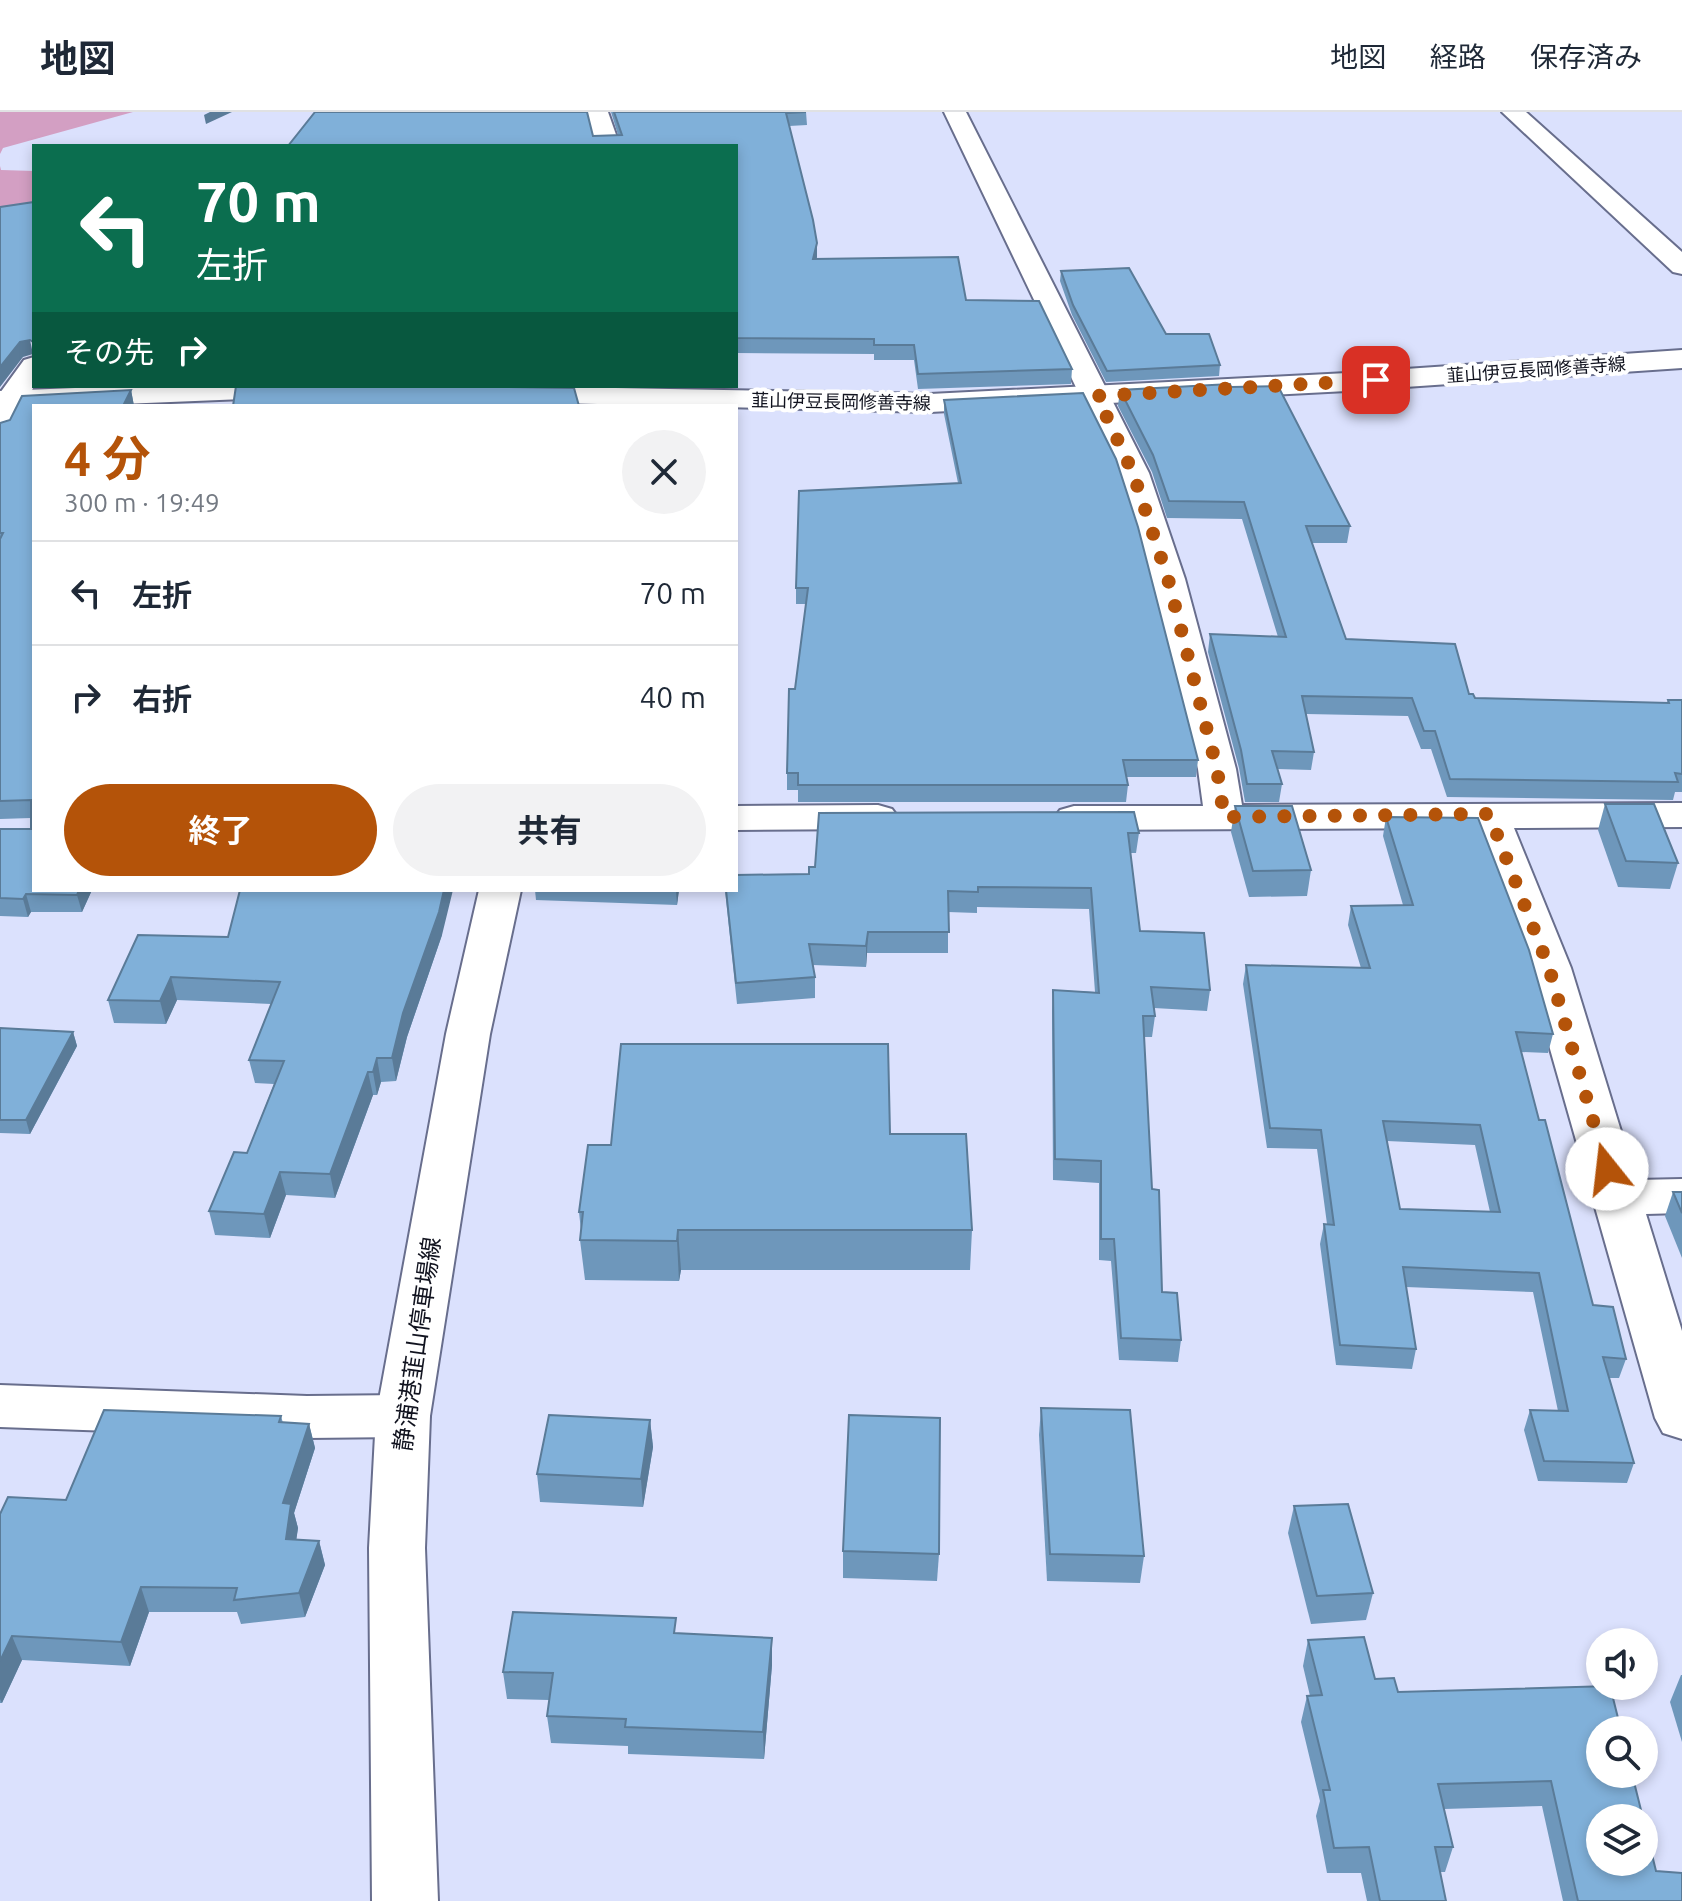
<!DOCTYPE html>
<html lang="ja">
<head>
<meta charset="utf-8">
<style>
  :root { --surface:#fff; --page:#f2f2f3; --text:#1f2937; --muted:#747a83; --line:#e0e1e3; --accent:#b45309 }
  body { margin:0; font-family:Ubuntu,"Noto Sans JP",sans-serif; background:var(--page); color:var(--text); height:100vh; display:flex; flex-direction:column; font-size:30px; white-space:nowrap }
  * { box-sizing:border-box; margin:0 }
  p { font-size:26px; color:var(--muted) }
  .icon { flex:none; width:44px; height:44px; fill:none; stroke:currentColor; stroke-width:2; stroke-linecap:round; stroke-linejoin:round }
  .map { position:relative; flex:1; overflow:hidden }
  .drawer { position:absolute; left:32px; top:292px; width:706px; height:488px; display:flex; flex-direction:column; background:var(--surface); border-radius:0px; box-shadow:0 4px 12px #0003 }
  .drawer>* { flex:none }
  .top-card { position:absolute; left:32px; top:32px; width:706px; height:244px; border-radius:0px; box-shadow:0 4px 12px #0003; background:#0b6e4f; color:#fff; overflow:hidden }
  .tools { position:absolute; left:1586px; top:1516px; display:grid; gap:16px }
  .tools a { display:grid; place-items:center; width:72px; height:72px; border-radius:50%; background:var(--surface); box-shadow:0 4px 12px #0003; font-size:40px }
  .pin { position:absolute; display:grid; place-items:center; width:68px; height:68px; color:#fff; margin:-34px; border-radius:16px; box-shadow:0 4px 12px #0006 }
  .me { position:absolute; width:88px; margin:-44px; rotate:344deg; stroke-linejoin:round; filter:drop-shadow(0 0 6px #0008) }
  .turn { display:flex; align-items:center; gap:28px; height:168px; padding:0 32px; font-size:36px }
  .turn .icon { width:104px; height:104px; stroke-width:2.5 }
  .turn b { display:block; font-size:56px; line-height:68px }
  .then { display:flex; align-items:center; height:76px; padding:0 32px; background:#0003; gap:16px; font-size:30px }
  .round { display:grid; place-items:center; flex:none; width:84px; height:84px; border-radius:42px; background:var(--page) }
  .headline { display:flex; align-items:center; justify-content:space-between; height:136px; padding:0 32px }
  h1 { font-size:48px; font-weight:700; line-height:60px; color:var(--accent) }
  .primary-button { display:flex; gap:16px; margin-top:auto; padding:16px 32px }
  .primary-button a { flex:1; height:92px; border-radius:48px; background:var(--accent); color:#fff; font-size:32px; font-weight:700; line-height:92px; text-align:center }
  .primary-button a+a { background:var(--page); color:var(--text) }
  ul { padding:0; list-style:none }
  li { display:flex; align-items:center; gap:24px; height:104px; padding:0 32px; border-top:2px solid var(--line) }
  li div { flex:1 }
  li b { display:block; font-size:30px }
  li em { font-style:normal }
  header { display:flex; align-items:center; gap:48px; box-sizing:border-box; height:112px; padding:0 40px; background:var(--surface); border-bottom:2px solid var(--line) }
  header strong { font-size:38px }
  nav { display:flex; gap:44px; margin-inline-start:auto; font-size:28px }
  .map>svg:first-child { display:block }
  .forest { fill:#d39fc3 }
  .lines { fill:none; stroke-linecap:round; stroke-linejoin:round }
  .minor-casing { stroke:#686e8d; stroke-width:4 }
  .major-casing { stroke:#686e8d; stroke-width:4 }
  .minor { fill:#fff; fill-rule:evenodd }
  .major { fill:#fff; fill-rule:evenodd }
  .wall { fill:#6e97bb; fill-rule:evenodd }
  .shaded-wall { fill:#5a7b98 }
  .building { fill:#80b0d9; stroke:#5a7b98; stroke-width:2; fill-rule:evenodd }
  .route { stroke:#b45309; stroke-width:14; stroke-dasharray:0 25.2 }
  .labels { text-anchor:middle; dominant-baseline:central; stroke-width:8; stroke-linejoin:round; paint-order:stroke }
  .far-street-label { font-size:18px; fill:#11131f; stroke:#fff }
  .near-street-label { font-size:24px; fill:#11131f; stroke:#fff }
</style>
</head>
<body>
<header>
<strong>地図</strong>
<nav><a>地図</a><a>経路</a><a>保存済み</a></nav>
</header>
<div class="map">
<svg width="1682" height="1789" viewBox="0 0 1682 1789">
  <rect width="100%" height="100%" fill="#dbe1fd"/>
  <g class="forest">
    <path d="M0 0H133L3 36 0 42Z"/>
    <path d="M0 54 1 58 34 59V98L0 102Z"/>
  </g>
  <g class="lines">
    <g class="minor-casing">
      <g id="minor">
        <path d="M944 0H966L1149 361 1185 467 1236 657 1242 693 1682 691V715L1514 716 1571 856 1636 1068 1682 1067V1101L1646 1102 1682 1219V1327L1663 1321 1655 1306 1527 856 1475 716 1074 718 1060 714 1054 706 1060 698 1074 694H1203L1198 657 1151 467 1117 361Z"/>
        <path d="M1502 0H1526L1682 140V162L1673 160Z"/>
        <path d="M34 245C34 254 36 265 34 273 33 278 15 316 11 322L0 325V281L24 248Z"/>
        <path d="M878 693 892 697 898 705 892 713 878 717 736 718V694Z"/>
        <path d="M0 1273 307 1284 403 1283 422 1289 430 1304 422 1319 403 1325 307 1326 0 1315Z"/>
      </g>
    </g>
    <g class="major-casing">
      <g id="major">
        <path d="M586 0H608L620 34H596Z"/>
        <path d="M1682 238V256L1347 279 930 300 514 290 504 287 499 281 507 274 930 282 1347 261Z"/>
        <path d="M125 274H306L308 276 303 282 293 285 0 297V279Z"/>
        <path d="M479 778H521L490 922 430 1304 425 1436 438 1789H372L369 1436 376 1304 446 922Z"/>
      </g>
    </g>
    <use href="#minor" class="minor"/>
    <use href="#major" class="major"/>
  </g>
  <g class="wall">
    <path d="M611 0H806L807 13 789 14 817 147 966 188 1072 257 1071 272 918 277 914 248H874V242L736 241V34L593 24 618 23Z"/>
    <path d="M1061 159 1166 222 1220 253 1219 264 1106 270 1072 203 1060 169Z"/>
    <path d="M1231 275 1350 414 1347 431H1312L1346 527 1469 582 1475 586 1667 591 1668 588H1682V680H1675L1673 688 1447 685 1431 637H1421L1408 604 1306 602 1314 640 1311 658 1277 657 1282 672 1279 690H1245L1239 656 1208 540 1210 522 1278 525 1242 407 1167 406 1152 360 1118 294 1120 278Z"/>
    <path d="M131 278 134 294H34V778H92L82 800H31L28 805 0 804V717H31V706L0 707V311L10 308 22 284Z"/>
    <path d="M944 288 1198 648 1196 665H1126L1128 673 1126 690H798V678H787V661L806 492H796V476L958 371 944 302Z"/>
    <path d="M1605 692 1678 751 1670 777 1618 775 1598 718Z"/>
    <path d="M1235 694 1311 758 1307 784 1249 785 1231 720Z"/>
    <path d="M819 701 1139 721 1136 741H1130L1140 819 1210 878 1207 899 1154 896 1155 904 1152 925H1144L1152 1077 1162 1180 1181 1228 1178 1250 1119 1248 1111 1149 1099 1148V1071L1053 1068 1052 899 1053 878 1095 880 1089 797 977 795V801L948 800V841H867L866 855 813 853 815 865V886L737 892 725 778 809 762 815 755Z"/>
    <path d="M1386 705 1553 922 1548 941 1521 940 1539 1008 1593 1193 1626 1247 1619 1266H1609L1634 1351 1627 1371 1538 1369 1524 1318 1530 1298 1558 1299 1533 1180 1406 1175 1416 1237 1412 1257 1336 1253 1320 1132 1324 1112H1327L1317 1037 1267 1036 1243 872 1246 853 1361 856 1348 813 1351 794 1403 793 1383 724ZM1387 1029 1475 1033 1490 1100 1400 1097Z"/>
    <path d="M535 778H679L677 793 536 788Z"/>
    <path d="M442 823 407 925 396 969 381 970 377 983H373L335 1086 286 1083 270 1126 215 1123 209 1099 247 1041 274 972 255 971 249 948 271 892 177 888 166 912 114 911 108 888 228 825Z"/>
    <path d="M0 916 73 920 77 934 30 1022 0 1021Z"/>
    <path d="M890 1022 972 1118 970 1158H681L679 1169 585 1168 580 1128 581 1119 579 1100 611 1033Z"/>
    <path d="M1673 1080H1682V1146L1665 1104Z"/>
    <path d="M1041 1296 1144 1444 1140 1471 1047 1469 1039 1323Z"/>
    <path d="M281 1304 283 1311 309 1312 315 1336 294 1401 298 1416 296 1428 319 1429 325 1453 305 1505 241 1512 237 1500H149L130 1554 22 1548 2 1591H0V1402L66 1388Z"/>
    <path d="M650 1308 653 1335 643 1395 540 1390 537 1362Z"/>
    <path d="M1294 1394 1373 1481 1366 1508 1311 1512 1288 1421Z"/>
    <path d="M843 1439 939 1442 937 1469 843 1466Z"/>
    <path d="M677 1521 772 1526V1553L764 1647 628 1642V1634L551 1631 547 1604 549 1588 507 1587 503 1560Z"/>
    <path d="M1308 1528 1398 1580 1610 1574 1656 1759 1682 1789H1563L1542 1694 1444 1697 1453 1735 1445 1760H1440L1446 1789H1367L1361 1761H1327L1316 1704 1320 1689 1301 1610 1307 1584H1310L1303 1554Z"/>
    <path d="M1681 1563H1682V1630L1670 1590Z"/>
  </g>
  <g class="shaded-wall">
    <path d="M210 0H232L206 12 204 3Z"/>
    <path d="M817 131V145L813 161V147Z"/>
    <path d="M30 228 33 242 23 245 0 275V255L20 230Z"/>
    <path d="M131 278 134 294H123Z"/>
    <path d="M79 778H92L82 800 77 783Z"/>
    <path d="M444 778H453L442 823 407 925 396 969 392 946 403 901Z"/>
    <path d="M676 778H679L677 793Z"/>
    <path d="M26 782 31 800 28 805 23 787Z"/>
    <path d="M868 820 867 841 866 855V834Z"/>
    <path d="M171 865 177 888 166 912 160 889Z"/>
    <path d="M73 920 77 934 30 1022 26 1008Z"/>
    <path d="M377 946 381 970 377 983 373 960Z"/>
    <path d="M368 960 373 983 335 1086 330 1062Z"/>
    <path d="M280 1060 286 1083 270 1126 264 1102Z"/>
    <path d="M678 1118 681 1158 679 1169 677 1129Z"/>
    <path d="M650 1308 653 1335 643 1395 641 1367Z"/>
    <path d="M309 1312 315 1336 294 1401 298 1416 293 1451 286 1427 283 1391Z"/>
    <path d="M319 1429 325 1453 305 1505 299 1481Z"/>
    <path d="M141 1475 149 1500 130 1554 121 1530Z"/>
    <path d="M12 1524 22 1548 2 1591 0 1587V1549Z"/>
    <path d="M772 1526V1553L764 1647 763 1620Z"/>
  </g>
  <g class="building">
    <path d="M315 0H587L593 24 622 23 614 0H806L786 1 813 108 817 131 813 147 958 145 966 188 1039 189 1072 257 918 262 914 233H874V227L736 226V34H288Z"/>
    <path d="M34 90V259H33V230L30 228 20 230 0 255V95Z"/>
    <path d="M1129 156 1166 222H1209L1220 253 1107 259 1073 193 1061 159Z"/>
    <path d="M1230 272 1231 275 1278 274 1350 414H1306L1346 527 1455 532 1469 582H1473L1475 586 1669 591 1668 588H1682V662L1675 661 1678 670 1450 667 1435 619H1424L1412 586 1302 584 1314 640 1272 639 1282 672H1247L1241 638 1210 522 1286 525 1244 390 1169 389 1153 343 1120 278Z"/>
    <path d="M236 274H447L574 276 579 294H233Z"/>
    <path d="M131 278 123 294H34V778H79L77 783 26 782 23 787 0 786V717H31V688L0 689V427L3 421H0V311L10 308 22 284Z"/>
    <path d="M1083 281 1116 347 1138 415 1198 648H1123L1128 673H798V661H787L789 577H795L808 476H796L799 379 961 371 944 288Z"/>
    <path d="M1605 692H1654L1678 751 1626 749Z"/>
    <path d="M1235 694H1292L1311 758 1253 759Z"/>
    <path d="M1134 700 1139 721H1128L1140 819 1204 821 1210 878 1151 875 1155 904H1143L1152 1077 1159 1078 1162 1180 1177 1181 1181 1228 1121 1226 1114 1127H1101V1049L1055 1047 1053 878 1099 881 1091 776 978 775V780L948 779 949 820H868L866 834 809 832 815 865 736 871 726 778H736V763L809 762V755H815L819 701Z"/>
    <path d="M1386 705 1478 706 1529 838 1553 922 1516 920 1539 1008H1545L1593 1193 1613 1195 1626 1247 1603 1245 1634 1351 1544 1349 1530 1298 1568 1299 1539 1161 1403 1155 1416 1237 1340 1233 1324 1112 1334 1113 1321 1018 1270 1016 1246 853 1370 856 1351 794 1413 793ZM1383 1009 1480 1013 1500 1100 1400 1097Z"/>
    <path d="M240 778H444L439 800 403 901 392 946H377L373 960H368L330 1062 280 1060 264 1102 209 1099 234 1040 247 1041 284 949 249 948 280 870 171 865 160 889 108 888 138 823 228 825Z"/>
    <path d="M0 916 73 920 26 1008H0Z"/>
    <path d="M621 932H888L890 1022H966L972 1118H678L677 1129 580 1128 583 1100H579L588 1033H611Z"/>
    <path d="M1673 1080H1682V1101Z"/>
    <path d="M1041 1296 1130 1298 1144 1444 1050 1442Z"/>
    <path d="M104 1298 281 1304 279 1310 309 1312 283 1391 291 1392 286 1427 319 1429 299 1481 234 1488 237 1476 141 1475 121 1530 12 1524 0 1549V1402L8 1385 66 1388Z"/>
    <path d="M549 1303 650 1308 641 1367 537 1362Z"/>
    <path d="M849 1303 940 1306 939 1442 843 1439Z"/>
    <path d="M1348 1392 1373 1481 1317 1484 1294 1394Z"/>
    <path d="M513 1500 676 1506 674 1521 772 1526 763 1620 625 1615 626 1607 547 1604 553 1561 503 1560Z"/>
    <path d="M1364 1525 1375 1567 1394 1566 1398 1580 1610 1574 1621 1618H1600V1662H1632L1643 1706H1600V1750H1644V1710L1656 1759 1682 1761V1789H1578L1551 1669 1438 1672 1453 1735H1435L1446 1789H1380L1369 1735 1334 1736 1323 1678H1330L1307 1584 1322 1583 1308 1528Z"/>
  </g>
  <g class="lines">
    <path class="route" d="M1376 268 1097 284 1133 361 1168 467 1217 657 1224 705 1489 702 1549 856 1607 1057"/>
  </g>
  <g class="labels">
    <g class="far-street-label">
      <text transform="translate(1536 257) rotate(-4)">韮山伊豆長岡修善寺線</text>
      <text transform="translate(841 289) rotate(1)">韮山伊豆長岡修善寺線</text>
    </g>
    <g class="near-street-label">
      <text transform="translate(417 1232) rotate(-82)">静浦港韮山停車場線</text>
    </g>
  </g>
</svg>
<div class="tools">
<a><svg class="icon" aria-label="sound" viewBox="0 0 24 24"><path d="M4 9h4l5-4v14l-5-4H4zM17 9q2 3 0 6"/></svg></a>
<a><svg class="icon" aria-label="search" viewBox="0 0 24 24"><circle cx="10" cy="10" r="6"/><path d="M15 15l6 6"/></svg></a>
<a><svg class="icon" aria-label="layers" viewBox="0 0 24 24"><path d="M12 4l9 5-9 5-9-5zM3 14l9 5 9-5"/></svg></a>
</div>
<div class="pin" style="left:1376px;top:268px;background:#d93025"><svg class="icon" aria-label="arrive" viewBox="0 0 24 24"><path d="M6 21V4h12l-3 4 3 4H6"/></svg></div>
<svg class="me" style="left:1607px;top:1057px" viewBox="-20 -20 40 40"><circle r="19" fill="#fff"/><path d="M0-13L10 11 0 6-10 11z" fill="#b45309"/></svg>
<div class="top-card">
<div class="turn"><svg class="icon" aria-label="left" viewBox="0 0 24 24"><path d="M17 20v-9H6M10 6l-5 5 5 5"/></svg><div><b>70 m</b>左折</div></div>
<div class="then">その先<svg class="icon" aria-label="right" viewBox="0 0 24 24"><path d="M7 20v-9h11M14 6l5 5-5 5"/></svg></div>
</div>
<section class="drawer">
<div class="headline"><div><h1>4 分</h1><p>300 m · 19:49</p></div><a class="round"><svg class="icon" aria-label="close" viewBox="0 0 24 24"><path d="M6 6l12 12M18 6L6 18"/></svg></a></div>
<ul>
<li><svg class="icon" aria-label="left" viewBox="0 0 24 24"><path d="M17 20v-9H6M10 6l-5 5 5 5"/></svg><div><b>左折</b></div><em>70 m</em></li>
<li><svg class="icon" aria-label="right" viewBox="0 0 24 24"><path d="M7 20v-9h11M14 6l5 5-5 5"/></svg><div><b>右折</b></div><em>40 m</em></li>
</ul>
<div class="primary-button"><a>終了</a><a>共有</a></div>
</section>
</div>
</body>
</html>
